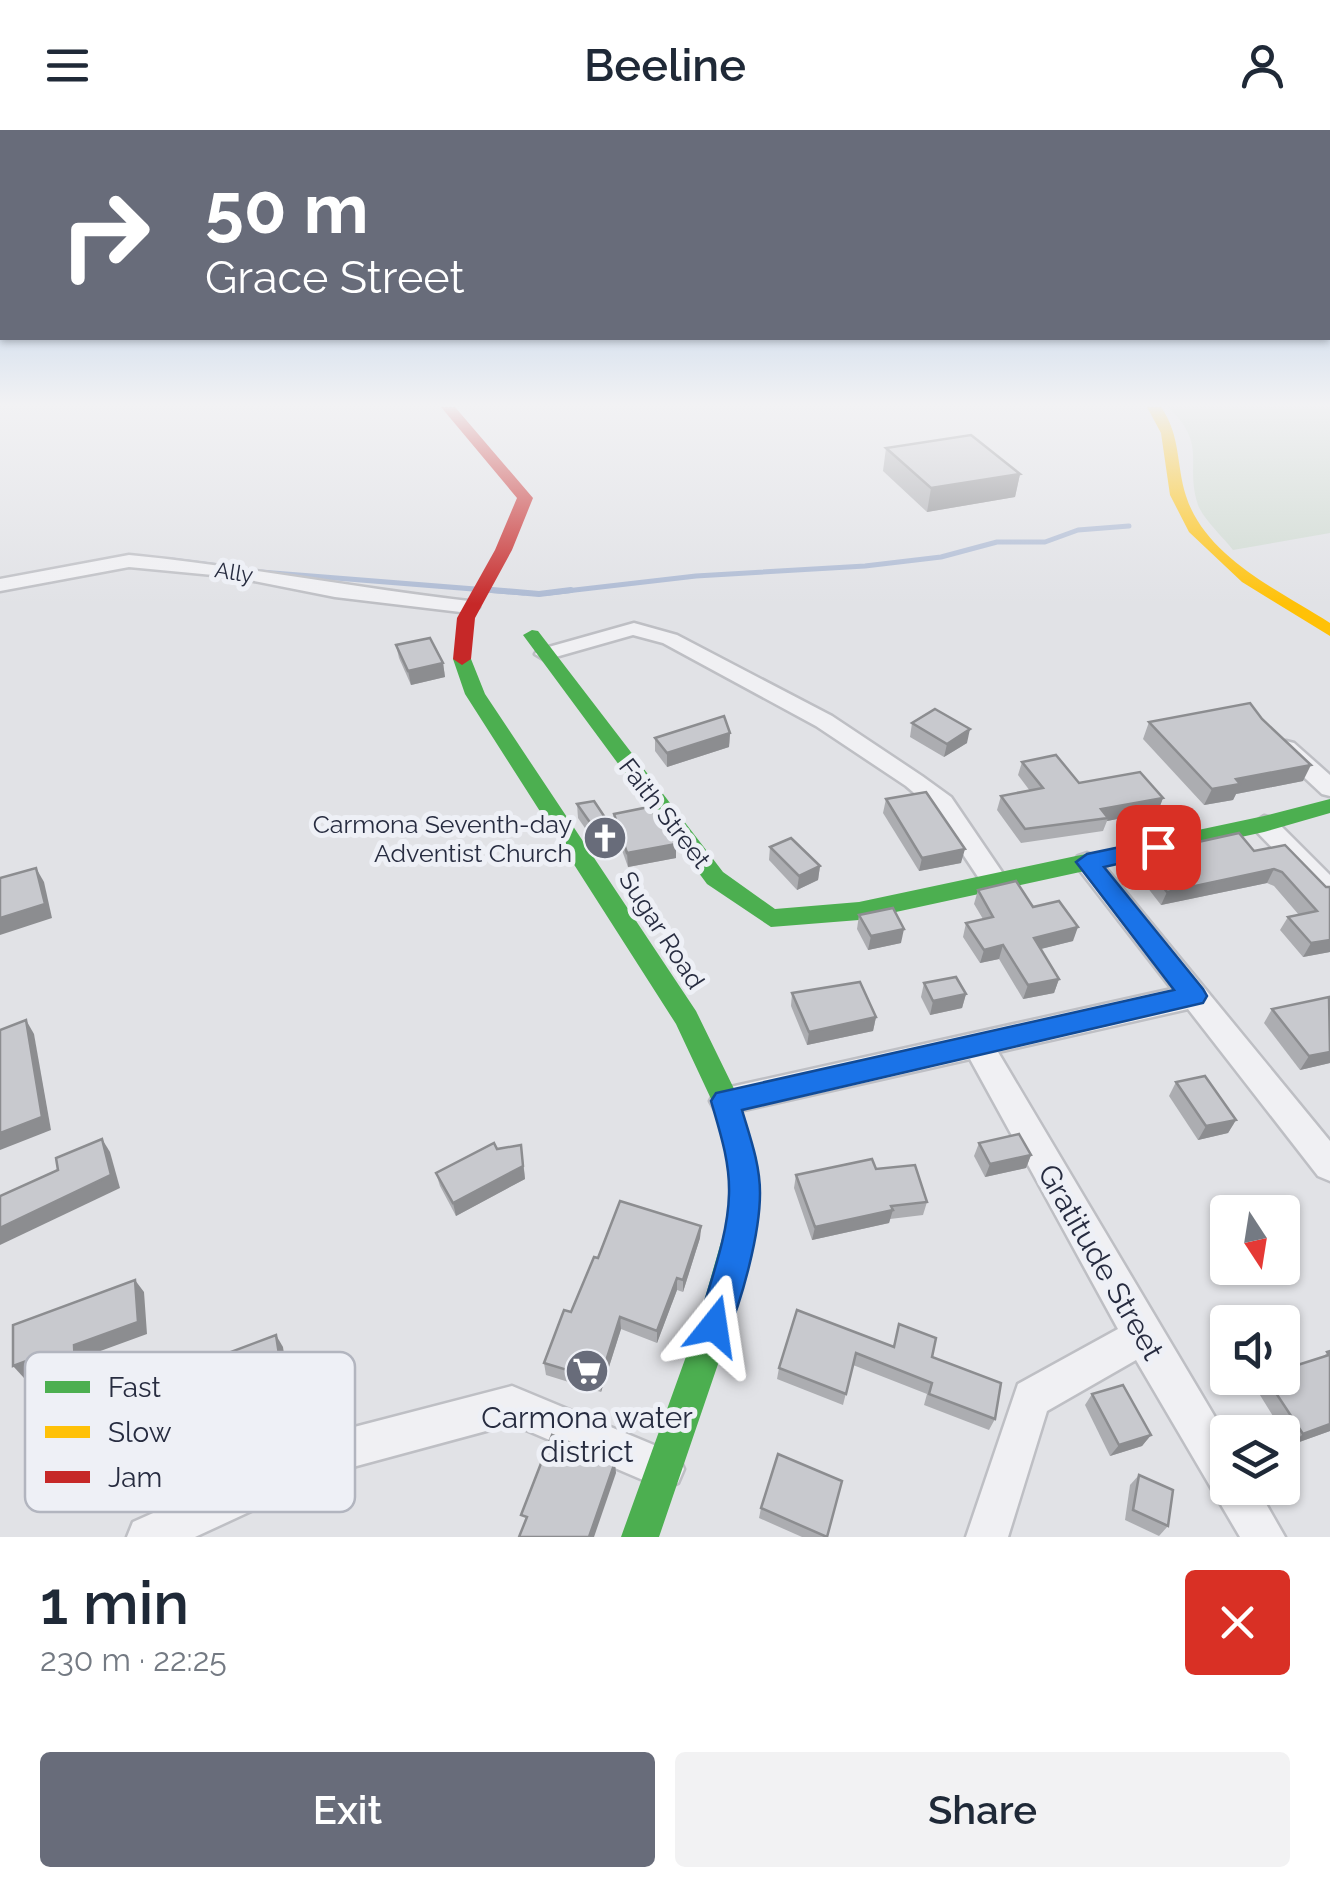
<!DOCTYPE html>
<html lang="en">
<head>
<meta charset="utf-8">
<style>
  :root { --surface:#fff; --page:#f2f2f3; --text:#1f2937; --muted:#747a83; --accent:#686c7a }
  body { margin:0; font-family:Raleway,sans-serif; background:var(--page); color:var(--text); height:100vh; display:flex; flex-direction:column; font-size:38px; white-space:nowrap }
  * { box-sizing:border-box; margin:0 }
  p { font-size:32px; color:var(--muted) }
  .icon { flex:none; width:55px; height:55px; fill:none; stroke:currentColor; stroke-width:2; stroke-linecap:round; stroke-linejoin:round }
  .map { position:relative; height:1407px; overflow:hidden }
  .sheet { display:flex; flex-direction:column; background:var(--surface); flex:1 }
  .sheet>* { flex:none }
  .hud { position:absolute; left:0px; top:0px; width:1330px; height:210px; box-shadow:0 2px 8px #0004; background:#686c7a; color:#fff; overflow:hidden }
  .needle { width:65px; rotate:168deg }
  .tools { position:absolute; left:1210px; top:1065px; display:grid; gap:20px }
  .tools a { display:grid; place-items:center; width:90px; height:90px; border-radius:10px; background:var(--surface); box-shadow:0 2px 8px #0004; font-size:50px }
  .pin { position:absolute; display:grid; place-items:center; width:85px; height:85px; color:#fff; margin:-42px; border-radius:20px; box-shadow:0 5px 15px #0006 }
  .me { position:absolute; width:110px; margin:-55px; rotate:15deg; stroke-linejoin:round; filter:drop-shadow(0 0 8px #0008) }
  .turn { display:flex; align-items:center; gap:35px; height:210px; padding:0 40px; font-size:45px }
  .turn .icon { width:130px; height:130px; stroke-width:2.5 }
  .turn b { display:block; font-size:70px; line-height:85px }
  .round { display:grid; place-items:center; flex:none; width:105px; height:105px; border-radius:10px; background:var(--page) }
  .summary { display:flex; align-items:center; justify-content:space-between; height:170px; padding:0 40px }
  h1 { font-size:60px; font-weight:600; line-height:75px }
  .cta { display:flex; gap:20px; margin-top:auto; padding:20px 40px }
  .cta a { flex:1; height:115px; border-radius:10px; background:var(--accent); color:#fff; font-size:40px; font-weight:600; line-height:115px; text-align:center }
  .cta a+a { background:var(--page); color:var(--text) }
  header { display:flex; justify-content:space-between; align-items:center; height:130px; padding:0 40px; background:var(--surface); font-size:45px; font-weight:600 }
  .map>svg:first-child { display:block }
  .green { fill:#cfdad1 }
  .lines { fill:none; stroke-linecap:round; stroke-linejoin:round }
  .stream-far1 { stroke:#adbad3; stroke-width:5 }
  .stream { stroke:#adbad3; stroke-width:6 }
  .street-casing { stroke:#bebfc4; stroke-width:5 }
  .street { fill:#f0f0f3; fill-rule:evenodd }
  .fast { fill:#4caf50; fill-rule:evenodd }
  .slow { fill:#ffc107; fill-rule:evenodd }
  .jam { fill:#c62828; fill-rule:evenodd }
  .wall { fill:#acadb1 }
  .shaded-wall { fill:#8c8d90 }
  .building { fill:#c8c9ce; stroke:#8c8d90; stroke-width:2.5 }
  .route { fill:#1a73e8; stroke:#114b97; stroke-width:2.5 }
  .labels { text-anchor:middle; dominant-baseline:central; stroke-width:10; stroke-linejoin:round; paint-order:stroke }
  .far-street-label { font-size:22px; fill:#272c40; stroke:#eef0f6 }
  .street-label { font-size:25px; fill:#272c40; stroke:#eef0f6 }
  .poi-label { font-size:25px; fill:#272c40; stroke:#eef0f6; text-anchor:end }
  .near-street-label { font-size:30px; fill:#272c40; stroke:#eef0f6 }
  .near-poi-label { font-size:30px; fill:#272c40; stroke:#eef0f6 }
  .key { fill:#eef0f6; stroke:#b2b5bf; stroke-width:2.5 }
  .key-label { font-size:28px; fill:#272c40 }
</style>
</head>
<body>
<header><svg class="icon" aria-label="menu" viewBox="0 0 24 24"><path d="M4 6h16M4 12h16M4 18h16"/></svg>Beeline<svg class="icon" aria-label="person" viewBox="0 0 24 24"><circle cx="12" cy="8" r="4"/><path d="M4 21q1-7 8-7t8 7"/></svg></header>
<div class="map">
<svg width="1330" height="1407" viewBox="0 0 1330 1407">
  <rect width="100%" height="100%" fill="#e1e2e6"/>
  <path class="green" d="M1168 277H1330V403L1233 420C1223 407 1204 390 1198 375 1184 333 1209 316 1168 277Z"/>
  <g class="lines">
    <g class="stream-far1">
      <path d="M172 430 227 437"/>
      <path d="M261 442 524 463"/>
      <path d="M549 463 696 446 865 436 941 427 997 412H1045L1078 400 1129 396"/>
    </g>
    <path class="stream" d="M492 460 539 464 571 460"/>
    <g class="street-casing">
      <g id="street">
        <path d="M129 425C243 436 355 458 469 471L479 477 469 483 335 467 234 447 129 437 0 461V449Z"/>
        <path d="M634 493 677 505 832 586 922 646 951 667 1004 745 1008 752 1004 759H986L933 679 906 656 816 596 663 513 633 505 545 530 535 524 538 520Z"/>
        <path d="M1286 611 1294 613 1330 645V666L1322 664 1278 623 1275 618 1278 613Z"/>
        <path d="M1264 686 1273 688 1330 745V770L1321 768 1255 700 1252 694Z"/>
        <path d="M1087 723 1096 726 1330 1011V1051L1318 1046 1188 879 998 922 1228 1309V1358H1257L1285 1407H1240L1136 1230 1047 1281 1008 1407H966L1018 1254 1118 1199 970 929 726 984 715 980 710 971 715 962 726 958 1172 859 1078 738 1074 732 1078 726Z"/>
        <path d="M512 1256 678 1325 684 1339 678 1353 664 1359 512 1294 338 1341 195 1407H127L133 1392 335 1302Z"/>
      </g>
    </g>
    <use href="#street" class="street"/>
    <g class="fast">
      <path d="M532 500 538 501 723 742 775 779 859 772 1264 686 1330 669V683L1264 702 859 790 771 797 707 754 523 505Z"/>
      <path d="M462 523 471 529 485 564 696 881 740 971 757 1030 760 1065 755 1098 731 1196 659 1407H621L697 1196 725 1098 730 1065 727 1030 712 971 676 894 465 564 453 529Z"/>
    </g>
    <path class="slow" d="M1147 277H1161C1181 306 1176 334 1186 366 1206 428 1280 461 1330 493V506L1242 452 1189 402 1170 365 1161 303Z"/>
    <path class="jam" d="M441 277H455L533 368 512 420 475 488 471 529 462 535 453 529 457 488 495 420 517 368Z"/>
  </g>
  <g class="wall">
    <path d="M886 318 1020 344 1015 367 927 382 883 341Z"/>
    <path d="M396 515 443 533 445 547 411 555 399 528Z"/>
    <path d="M1149 592 1303 651 1236 664 1233 670 1204 675 1143 609Z"/>
    <path d="M912 593 967 613 944 627 910 607Z"/>
    <path d="M730 603 729 617 667 637 655 621V608Z"/>
    <path d="M1022 632 1079 653 1163 668 1158 681 1107 691 1103 701 1021 713 997 680 1001 666 1030 661 1018 645Z"/>
    <path d="M886 669 961 733 919 741 883 683Z"/>
    <path d="M577 674 612 698V711L596 714 578 688Z"/>
    <path d="M614 684 676 728 628 737 614 698Z"/>
    <path d="M770 717 820 736 818 750 797 760 769 730Z"/>
    <path d="M1254 721 1326 757H1330V822L1303 827 1280 800 1288 787 1299 785 1274 756 1267 753 1161 775 1133 739 1139 725Z"/>
    <path d="M978 760 1033 777 1073 811 1040 819 1059 849 1054 863 1023 869 999 829 980 833 963 807 966 793 983 789 974 774Z"/>
    <path d="M859 785 901 813 868 820 857 799Z"/>
    <path d="M924 853 966 864 962 878 930 885 921 867Z"/>
    <path d="M792 863 876 887 873 901 807 915 791 876Z"/>
    <path d="M1330 868V933L1300 940 1264 893 1272 879Z"/>
    <path d="M1176 952 1236 990 1228 1003 1198 1010 1169 966Z"/>
    <path d="M979 1013 1031 1025 1026 1038 985 1047 974 1026Z"/>
    <path d="M497 1019 523 1029 525 1049 456 1086 440 1056 436 1043Z"/>
    <path d="M876 1039 927 1072 923 1085 890 1089 889 1093 812 1110 794 1058 796 1045Z"/>
    <path d="M701 1096 700 1108 683 1162 677 1160 657 1213 621 1199 601 1262 546 1245 544 1233 598 1128Z"/>
    <path d="M899 1194 995 1289 989 1300 924 1275 927 1264 853 1235 843 1275 777 1249 779 1238 893 1217Z"/>
    <path d="M1330 1221V1301L1291 1315 1255 1257 1263 1248H1282L1321 1228Z"/>
    <path d="M1092 1264 1151 1305 1142 1316 1110 1326 1085 1275Z"/>
    <path d="M1139 1345 1168 1396 1159 1406 1125 1390 1130 1355Z"/>
    <path d="M761 1378 827 1407H802L759 1388Z"/>
  </g>
  <g class="shaded-wall">
    <path d="M1020 344 1015 367 927 382 931 358Z"/>
    <path d="M443 533 445 547 411 555 408 541Z"/>
    <path d="M970 599 967 613 944 627 947 614Z"/>
    <path d="M730 603 729 617 667 637V623Z"/>
    <path d="M1311 635 1303 651 1236 664 1233 670 1204 675 1212 659 1236 649Z"/>
    <path d="M1163 668 1158 681 1107 691 1108 688 1101 679Z"/>
    <path d="M612 698V711L596 714V701Z"/>
    <path d="M676 714V728L628 737 627 723Z"/>
    <path d="M965 719 961 733 919 741 922 728Z"/>
    <path d="M820 736 818 750 797 760 799 746Z"/>
    <path d="M36 738 44 752 52 788 0 805V788Z"/>
    <path d="M1274 739 1267 753 1161 775 1167 762Z"/>
    <path d="M1078 797 1073 811 1029 822 1034 808Z"/>
    <path d="M904 799 901 813 868 820 871 806Z"/>
    <path d="M1330 810V822L1303 827 1311 813Z"/>
    <path d="M1003 815 999 829 980 833 984 820Z"/>
    <path d="M1059 849 1054 863 1023 869 1028 855Z"/>
    <path d="M966 864 962 878 930 885 933 871Z"/>
    <path d="M876 887 873 901 807 915 809 902Z"/>
    <path d="M26 890 34 904 51 1000 0 1020V1003Z"/>
    <path d="M1330 922V933L1300 940 1309 926Z"/>
    <path d="M1236 990 1228 1003 1198 1010 1206 996Z"/>
    <path d="M102 1009 110 1022 120 1058 0 1115V1098Z"/>
    <path d="M521 1015 525 1049 456 1086 453 1073Z"/>
    <path d="M1031 1025 1026 1038 985 1047 990 1034Z"/>
    <path d="M893 1080 889 1093 812 1110 815 1097Z"/>
    <path d="M701 1096 700 1108 683 1162V1150Z"/>
    <path d="M677 1148V1160L657 1213V1201Z"/>
    <path d="M135 1150 144 1162 147 1204 84 1227 86 1269 76 1258 74 1215Z"/>
    <path d="M620 1187 621 1199 601 1262 600 1250Z"/>
    <path d="M276 1205 283 1217 297 1307 247 1327 240 1316Z"/>
    <path d="M152 1227 161 1239 170 1332 161 1321Z"/>
    <path d="M29 1230 40 1242 24 1248 13 1236Z"/>
    <path d="M1330 1294V1301L1291 1315 1303 1304Z"/>
    <path d="M1151 1305 1142 1316 1110 1326 1119 1315Z"/>
    <path d="M174 1316 183 1327 185 1353 123 1378 113 1368Z"/>
    <path d="M96 1318 107 1329 41 1354 29 1344Z"/>
    <path d="M615 1332 616 1343 594 1407H589Z"/>
    <path d="M111 1334 121 1345 108 1350 97 1339Z"/>
  </g>
  <g class="building">
    <path d="M971 305 1020 344 931 358 886 318Z"/>
    <path d="M430 508 443 533 408 541 396 515Z"/>
    <path d="M1250 573 1262 589 1311 635 1236 649 1240 654 1212 659 1149 592Z"/>
    <path d="M935 579 970 599 947 614 912 593Z"/>
    <path d="M724 586 730 603 667 623 655 608Z"/>
    <path d="M1056 625 1079 653 1140 642 1163 668 1101 679 1108 688 1025 699 1001 666 1043 658 1022 632Z"/>
    <path d="M926 662 965 719 922 728 886 669Z"/>
    <path d="M594 671 612 698 596 701 577 674Z"/>
    <path d="M649 677 676 714 627 723 614 684Z"/>
    <path d="M1239 703 1254 721 1285 715 1326 757H1330V810L1311 813 1288 787 1317 781 1282 742 1274 739 1167 762 1139 725Z"/>
    <path d="M791 708 820 736 799 746 770 717Z"/>
    <path d="M36 738 45 774 0 788V748Z"/>
    <path d="M1016 751 1033 777 1059 771 1078 797 1034 808 1059 849 1028 855 1003 815 984 820 966 793 993 787 978 760Z"/>
    <path d="M893 778 904 799 871 806 859 785Z"/>
    <path d="M956 847 966 864 933 871 924 853Z"/>
    <path d="M860 852 876 887 809 902 792 863Z"/>
    <path d="M1329 867 1330 922 1309 926 1272 879Z"/>
    <path d="M26 890 42 987 0 1003V900Z"/>
    <path d="M1205 946 1236 990 1206 996 1176 952Z"/>
    <path d="M1019 1004 1031 1025 990 1034 979 1013Z"/>
    <path d="M102 1009 111 1045 0 1098V1066L58 1040 56 1028Z"/>
    <path d="M494 1013 497 1019 521 1015 523 1036 453 1073 436 1043Z"/>
    <path d="M872 1029 876 1039 915 1035 927 1072 891 1076 893 1080 815 1097 796 1045Z"/>
    <path d="M620 1071 701 1096 683 1150 677 1148 657 1201 620 1187 600 1250 544 1233 564 1180 571 1182 594 1127 598 1128Z"/>
    <path d="M135 1150 138 1192 74 1215 76 1258 152 1227 161 1321 174 1316 177 1342 113 1368 111 1334 97 1339 96 1318 29 1344V1230L13 1236V1195Z"/>
    <path d="M797 1180 894 1217 899 1194 936 1208 932 1227 1001 1253 995 1289 929 1264 932 1253 856 1223 846 1264 779 1238Z"/>
    <path d="M276 1205 290 1296 240 1316 228 1223Z"/>
    <path d="M1330 1221V1294L1303 1304 1266 1248H1282V1240L1329 1225 1327 1222Z"/>
    <path d="M1123 1255 1151 1305 1119 1315 1092 1264Z"/>
    <path d="M552 1305 615 1332 589 1407H519L527 1387 521 1385Z"/>
    <path d="M778 1324 842 1351 827 1407 761 1378Z"/>
    <path d="M1139 1345 1173 1360 1168 1396 1133 1380Z"/>
  </g>
  <linearGradient id="sky" x2="0" y2="1"><stop stop-color="#90b6e0"/><stop offset="0.58" stop-color="#f2f2f4"/><stop offset="1" stop-color="#f2f2f4" stop-opacity="0"/></linearGradient>
  <rect width="1330" height="474" fill="url(#sky)"/>
  <path class="route" d="M1158 709 1169 717 1166 723 1104 737 1203 859 1207 866 1203 873 742 980C750 1007 760 1034 760 1063 760 1104 742 1170 726 1207L714 1212 702 1207 698 1196C709 1154 728 1108 729 1064 730 1032 720 1002 711 971L716 963 1174 860 1076 732 1087 724Z"/>
  <defs>
    <g id="church-disc" transform="scale(2.25)"><circle r="9.5" fill="#686c7a" stroke="#eef0f6"/><path d="M-1.2-6h2.4v3.5h3.3v2.4h-3.3V6h-2.4V-.1h-3.3v-2.4h3.3Z" fill="#fff"/></g>
    <g id="supermarket-disc" transform="scale(2.25)"><circle r="9.5" fill="#686c7a" stroke="#eef0f6"/><path d="M-6-5.5h2.5l.6 2H6L4.5 2H-2.5L-4.4-4H-6ZM-1.5 3.2a1.3 1.3 0 1 0 .1 0ZM3 3.2a1.3 1.3 0 1 0 .1 0Z" fill="#fff"/></g>
  </defs>
  <g fill-rule="evenodd">
    <use href="#church-disc" x="605" y="708"/>
    <use href="#supermarket-disc" x="587" y="1241"/>
  </g>
  <g class="labels">
    <g class="far-street-label">
      <text transform="translate(234 442) rotate(9)">Ally</text>
    </g>
    <g class="street-label">
      <text transform="translate(665 683) rotate(52)">Faith Street</text>
      <text transform="translate(662 800) rotate(57)">Sugar Road</text>
    </g>
    <g class="poi-label">
      <text x="572" y="694">Carmona Seventh-day<tspan x="572" dy="29">Adventist Church</tspan></text>
    </g>
    <g class="near-street-label">
      <text transform="translate(1101 1132) rotate(60)">Gratitude Street</text>
    </g>
    <g class="near-poi-label">
      <text x="587" y="1287">Carmona water<tspan x="587" dy="34">district</tspan></text>
    </g>
  </g>
  <rect x="25" y="1222" width="330" height="160" rx="15" class="key"/>
  <rect x="45" y="1251" width="45" height="12" fill="#4caf50"/>
  <rect x="45" y="1296" width="45" height="12" fill="#ffc107"/>
  <rect x="45" y="1341" width="45" height="12" fill="#c62828"/>
  <g class="key-label">
    <text x="108" y="1267">Fast</text>
    <text x="108" y="1312">Slow</text>
    <text x="108" y="1357">Jam</text>
  </g>
</svg>
<div class="tools">
<a><svg class="needle" viewBox="-14 -14 28 28"><path d="M0-13l5 13h-10z" fill="#e53935"/><path d="M0 13l5-13h-10z" fill="#747a83"/></svg></a>
<a><svg class="icon" aria-label="sound" viewBox="0 0 24 24"><path d="M4 9h4l5-4v14l-5-4H4zM17 9q2 3 0 6"/></svg></a>
<a><svg class="icon" aria-label="layers" viewBox="0 0 24 24"><path d="M12 4l9 5-9 5-9-5zM3 14l9 5 9-5"/></svg></a>
</div>
<div class="pin" style="left:1158px;top:717px;background:#d93025"><svg class="icon" aria-label="arrive" viewBox="0 0 24 24"><path d="M6 21V4h12l-3 4 3 4H6"/></svg></div>
<svg class="me" style="left:714px;top:1196px" viewBox="-20 -20 40 40"><path d="M0-17L14 15 0 8-14 15z" fill="#1a73e8" stroke="#fff" stroke-width="4"/></svg>
<div class="hud">
<div class="turn"><svg class="icon" aria-label="right" viewBox="0 0 24 24"><path d="M7 20v-9h11M14 6l5 5-5 5"/></svg><div><b>50 m</b>Grace Street</div></div>
</div>
</div>
<section class="sheet">
<div class="summary"><div><h1>1 min</h1><p>230 m · 22:25</p></div><a class="round" style="background:#d93025;color:#fff"><svg class="icon" aria-label="close" viewBox="0 0 24 24"><path d="M6 6l12 12M18 6L6 18"/></svg></a></div>
<div class="cta"><a>Exit</a><a>Share</a></div>
</section>
</body>
</html>
